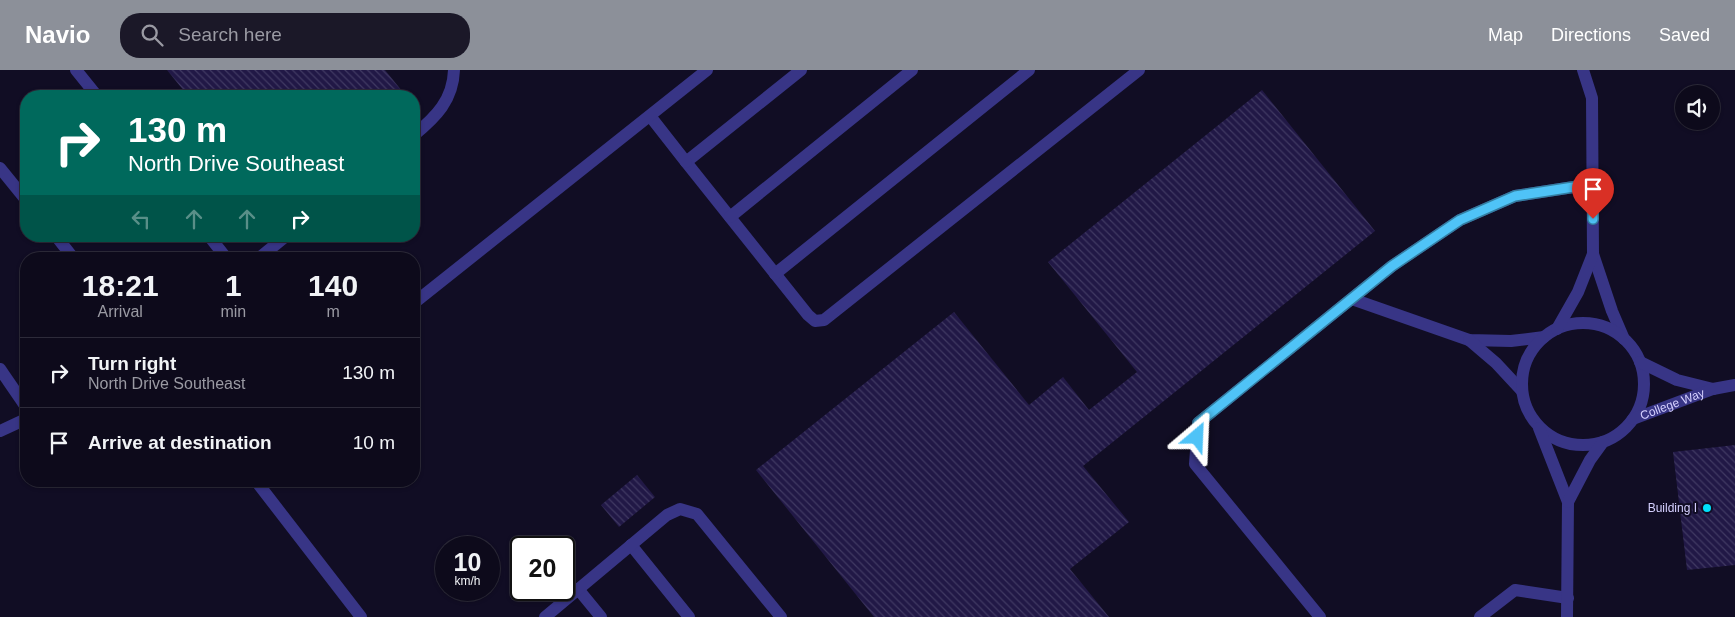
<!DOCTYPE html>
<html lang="en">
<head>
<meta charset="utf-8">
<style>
  :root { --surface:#0d0a1b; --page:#1b1828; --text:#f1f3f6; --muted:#9a9aa3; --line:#2d2b3a; --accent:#8c9099 }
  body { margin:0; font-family:Helvetica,sans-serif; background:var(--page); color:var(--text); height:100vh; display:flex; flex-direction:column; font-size:19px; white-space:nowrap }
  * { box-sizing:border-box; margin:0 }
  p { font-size:16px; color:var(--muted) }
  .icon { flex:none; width:28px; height:28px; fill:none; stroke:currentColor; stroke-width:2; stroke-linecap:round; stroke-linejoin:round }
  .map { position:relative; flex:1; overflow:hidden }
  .sheet { position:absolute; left:20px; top:182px; width:400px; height:235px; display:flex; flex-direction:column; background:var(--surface); border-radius:20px; box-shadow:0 1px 4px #0004,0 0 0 1px var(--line) }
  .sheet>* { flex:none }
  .hud { position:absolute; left:20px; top:20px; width:400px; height:152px; border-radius:20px; box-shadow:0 1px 4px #0004,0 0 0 1px var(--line); background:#00695c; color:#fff; overflow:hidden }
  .tools { position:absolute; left:1675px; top:15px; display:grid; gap:10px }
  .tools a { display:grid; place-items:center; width:45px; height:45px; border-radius:50%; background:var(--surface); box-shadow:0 1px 4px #0004,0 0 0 1px var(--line); font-size:25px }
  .speed { position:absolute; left:435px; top:466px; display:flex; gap:10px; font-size:25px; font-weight:700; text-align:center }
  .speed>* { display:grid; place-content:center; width:65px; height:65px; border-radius:50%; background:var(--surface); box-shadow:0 1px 4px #0004,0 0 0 1px var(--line); line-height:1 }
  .speed small { font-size:12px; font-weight:400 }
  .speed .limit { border:2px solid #111; border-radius:8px; background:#fff; color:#111 }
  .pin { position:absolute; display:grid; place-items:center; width:42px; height:42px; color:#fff; margin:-51px -21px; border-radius:50% 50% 50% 0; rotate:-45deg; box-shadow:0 0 5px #0007 }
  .pin .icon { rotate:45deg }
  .me { position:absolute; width:55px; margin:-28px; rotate:26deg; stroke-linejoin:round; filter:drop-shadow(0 0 4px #0008) }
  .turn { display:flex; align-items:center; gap:18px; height:105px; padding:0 25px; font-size:22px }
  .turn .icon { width:65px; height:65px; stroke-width:2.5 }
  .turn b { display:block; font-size:35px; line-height:42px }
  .lanes { display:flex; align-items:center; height:48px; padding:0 25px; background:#0003; justify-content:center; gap:25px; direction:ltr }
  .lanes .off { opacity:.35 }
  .eta { display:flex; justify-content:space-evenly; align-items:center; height:85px; text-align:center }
  .eta b { font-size:30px; font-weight:800; line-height:35px }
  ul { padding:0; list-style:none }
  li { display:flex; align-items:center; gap:15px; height:70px; padding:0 25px; border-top:1px solid var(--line) }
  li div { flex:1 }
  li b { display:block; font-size:19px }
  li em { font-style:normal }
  header { display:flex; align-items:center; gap:30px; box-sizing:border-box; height:70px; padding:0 25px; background:var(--accent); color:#fff }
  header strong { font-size:24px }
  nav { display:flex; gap:28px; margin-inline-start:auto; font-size:18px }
  .search { width:350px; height:45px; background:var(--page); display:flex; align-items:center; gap:12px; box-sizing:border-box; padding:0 18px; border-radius:20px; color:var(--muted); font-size:19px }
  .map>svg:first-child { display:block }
  .building { fill:url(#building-back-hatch) }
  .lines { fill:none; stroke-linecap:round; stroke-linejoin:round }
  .lane { stroke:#383586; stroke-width:12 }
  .street { stroke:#383586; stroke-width:12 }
  .route-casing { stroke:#337fa1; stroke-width:12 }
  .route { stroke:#4fc3f7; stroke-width:9 }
  .poi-dot { fill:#00e0fb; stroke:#110d24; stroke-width:2 }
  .labels { text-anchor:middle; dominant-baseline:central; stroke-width:4; stroke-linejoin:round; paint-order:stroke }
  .street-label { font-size:12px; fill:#d5d0ff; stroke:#110d24 }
  .poi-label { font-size:12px; fill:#d5d0ff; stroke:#110d24; text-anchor:end }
</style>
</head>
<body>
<header>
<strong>Navio</strong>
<div class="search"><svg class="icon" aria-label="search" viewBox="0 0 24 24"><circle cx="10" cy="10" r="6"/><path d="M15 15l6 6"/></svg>Search here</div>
<nav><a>Map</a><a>Directions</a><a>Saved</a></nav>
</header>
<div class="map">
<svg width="1735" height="547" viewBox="0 0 1735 547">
  <defs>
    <pattern id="building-back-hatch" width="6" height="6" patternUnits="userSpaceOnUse" patternTransform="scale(1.25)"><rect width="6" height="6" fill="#211846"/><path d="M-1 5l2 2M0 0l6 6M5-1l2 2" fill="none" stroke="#403962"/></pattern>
  </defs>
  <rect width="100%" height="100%" fill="#110d24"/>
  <g class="building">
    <path d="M167 0H385L402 21 396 26H188Z"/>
    <path d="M1262 20 1375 161 1083 396 1129 452 1070 499 1109 547H874L756 400 954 242 1029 335 1063 307 1089 340 1137 302 1048 192Z"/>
    <path d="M1735 375V495L1687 500 1673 382Z"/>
    <path d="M637 405 655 427 619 457 601 435Z"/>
  </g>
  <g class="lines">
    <g class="lane">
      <path d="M76 0 97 26"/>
      <path d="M801 0 686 92 808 245 815 251 824 250 1139 0"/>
      <path d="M650 46 686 92"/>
      <path d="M414 65C436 47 453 30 454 0"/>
      <path d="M730 147 912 0"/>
      <path d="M209 166 227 189"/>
      <path d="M258 189 286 166"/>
      <path d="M775 204 1029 0"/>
      <path d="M1352 229 1469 270 1511 271 1544 267"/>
      <path d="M414 233 707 0"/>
      <path d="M1469 270 1496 293 1522 321"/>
      <path d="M0 299 26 337"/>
      <path d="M0 361 26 349"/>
      <path d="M631 475 689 547"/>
      <path d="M578 519 601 547"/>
      <path d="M545 547 667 445 680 439 697 444 781 547"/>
      <path d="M1320 547 1195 394 1198 353 1392 196 1460 150 1515 126 1593 114"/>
      <path d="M1480 547 1515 520 1568 528"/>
    </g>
    <g class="street">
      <path d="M0 98 26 130"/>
      <path d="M56 166 74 189"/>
      <path d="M1593 184 1612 241 1624 269"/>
      <circle cx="1583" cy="314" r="61"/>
      <path d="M1557 259 1578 222 1593 184 1592 28 1583 0"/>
      <path d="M1640 292 1677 310 1713 319"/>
      <path id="s1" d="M1633 349 1713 319 1735 315"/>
      <path d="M1539 358 1568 432 1567 547"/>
      <path d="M256 411 361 547"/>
      <path d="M1568 432 1590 390 1603 372"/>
    </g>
  </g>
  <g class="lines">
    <g class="route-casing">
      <path id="route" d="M1197 367 1198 353 1392 196 1460 150 1515 126 1593 114V149"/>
    </g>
    <use href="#route" class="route"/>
  </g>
  <circle class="poi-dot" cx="1707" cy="438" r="5"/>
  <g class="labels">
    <g class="street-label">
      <text stroke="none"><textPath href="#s1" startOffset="42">College Way</textPath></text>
    </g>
    <g class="poi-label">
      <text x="1697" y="438">Building I</text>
    </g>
  </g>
</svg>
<div class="tools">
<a><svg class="icon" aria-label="sound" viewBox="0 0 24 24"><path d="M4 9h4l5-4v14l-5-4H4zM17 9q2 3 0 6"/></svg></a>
</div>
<div class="speed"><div>10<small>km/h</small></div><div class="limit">20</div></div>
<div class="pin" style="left:1593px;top:149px;background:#d93025"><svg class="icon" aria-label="arrive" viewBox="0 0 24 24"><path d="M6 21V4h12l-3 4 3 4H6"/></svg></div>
<svg class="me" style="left:1197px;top:367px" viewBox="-20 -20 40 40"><path d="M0-17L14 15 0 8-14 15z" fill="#4fc3f7" stroke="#fff" stroke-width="4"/></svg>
<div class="hud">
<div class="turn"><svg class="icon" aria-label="right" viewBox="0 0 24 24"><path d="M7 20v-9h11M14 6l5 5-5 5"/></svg><div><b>130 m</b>North Drive Southeast</div></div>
<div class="lanes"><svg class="icon off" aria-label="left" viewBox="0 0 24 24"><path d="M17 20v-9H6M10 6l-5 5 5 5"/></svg><svg class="icon off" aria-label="ahead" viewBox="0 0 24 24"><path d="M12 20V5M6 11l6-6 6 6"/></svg><svg class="icon off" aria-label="ahead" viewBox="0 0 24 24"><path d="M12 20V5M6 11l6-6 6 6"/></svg><svg class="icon" aria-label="right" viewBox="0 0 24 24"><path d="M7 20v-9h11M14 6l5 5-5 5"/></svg></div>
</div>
<section class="sheet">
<div class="eta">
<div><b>18:21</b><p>Arrival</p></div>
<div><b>1</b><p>min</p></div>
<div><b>140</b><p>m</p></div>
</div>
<ul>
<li><svg class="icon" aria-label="right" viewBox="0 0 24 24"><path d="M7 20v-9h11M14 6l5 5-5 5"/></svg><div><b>Turn right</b><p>North Drive Southeast</p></div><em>130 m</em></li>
<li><svg class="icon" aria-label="arrive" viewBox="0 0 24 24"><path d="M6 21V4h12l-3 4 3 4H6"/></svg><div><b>Arrive at destination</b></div><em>10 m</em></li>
</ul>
</section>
</div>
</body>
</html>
